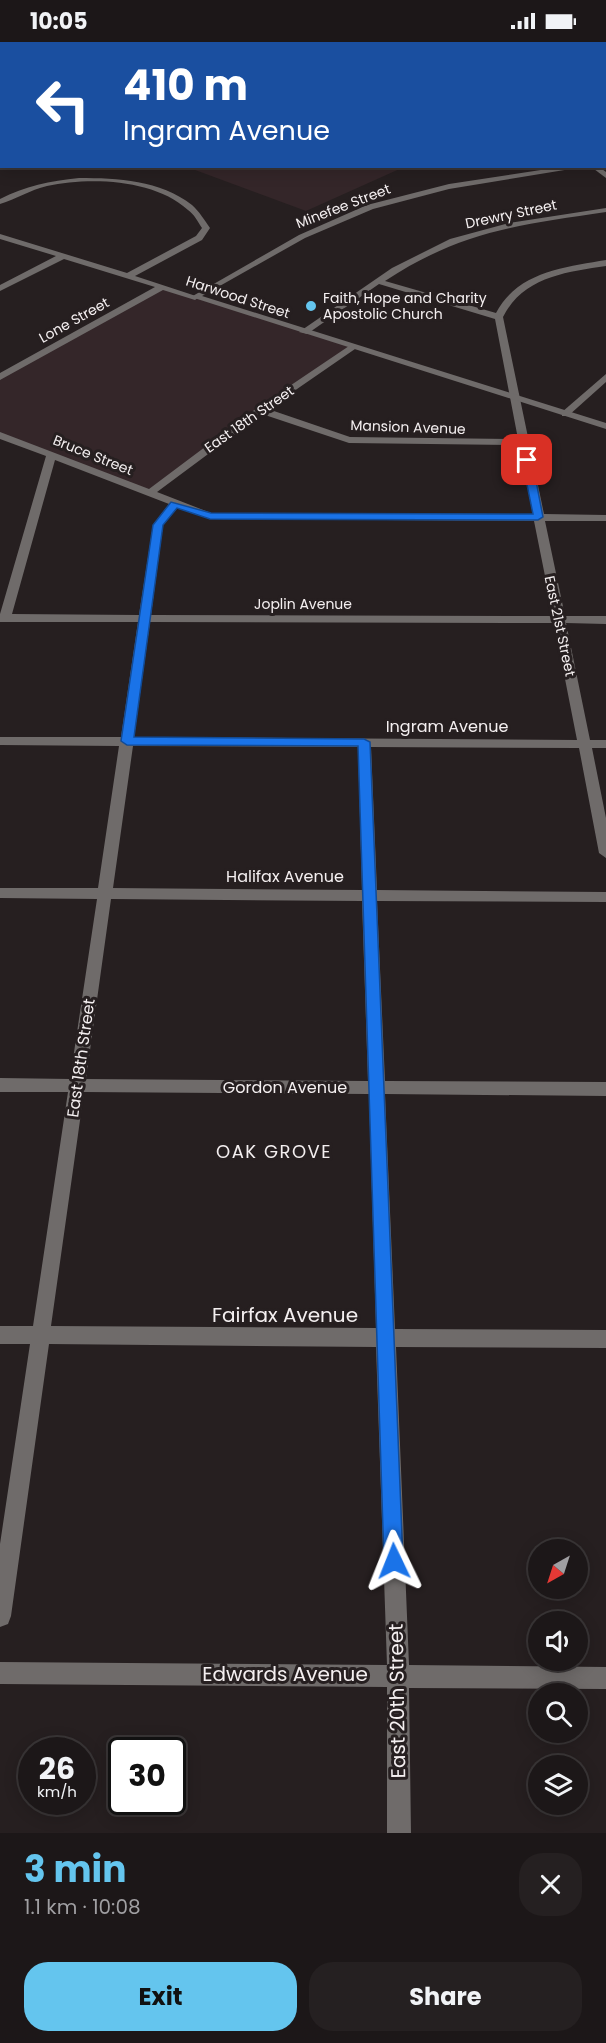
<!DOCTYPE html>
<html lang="en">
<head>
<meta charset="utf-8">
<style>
  :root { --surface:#1c1718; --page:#252021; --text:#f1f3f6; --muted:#a09fa2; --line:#3a3637; --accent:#64c5ee }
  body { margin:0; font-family:Poppins,sans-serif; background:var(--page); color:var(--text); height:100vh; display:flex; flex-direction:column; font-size:22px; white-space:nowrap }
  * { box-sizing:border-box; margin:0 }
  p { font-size:20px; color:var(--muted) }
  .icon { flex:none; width:33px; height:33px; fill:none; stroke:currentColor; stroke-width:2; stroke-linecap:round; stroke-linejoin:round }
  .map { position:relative; height:1791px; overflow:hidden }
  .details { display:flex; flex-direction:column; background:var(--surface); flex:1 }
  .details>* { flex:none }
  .top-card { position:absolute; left:0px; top:0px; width:606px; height:126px; box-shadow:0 3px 15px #0003,0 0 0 2px var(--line); background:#1a4fa0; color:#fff; overflow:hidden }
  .needle { width:39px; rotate:219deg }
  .buttons { position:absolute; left:528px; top:1497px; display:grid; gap:12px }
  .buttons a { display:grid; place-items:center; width:60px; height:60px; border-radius:50%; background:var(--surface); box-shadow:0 3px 15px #0003,0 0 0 2px var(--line); font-size:30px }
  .speed { position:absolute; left:18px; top:1695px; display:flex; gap:12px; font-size:30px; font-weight:700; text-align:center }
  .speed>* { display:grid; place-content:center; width:78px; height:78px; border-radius:50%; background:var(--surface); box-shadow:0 3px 15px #0003,0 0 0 2px var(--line); line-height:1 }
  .speed small { font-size:15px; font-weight:400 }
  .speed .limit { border:3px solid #111; border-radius:9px; background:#fff; color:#111 }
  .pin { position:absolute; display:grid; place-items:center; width:51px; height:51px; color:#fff; margin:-26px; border-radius:12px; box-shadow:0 3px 9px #0006 }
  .me { position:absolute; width:66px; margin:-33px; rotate:358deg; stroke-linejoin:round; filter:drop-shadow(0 0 4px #0008) }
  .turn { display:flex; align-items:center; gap:21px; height:126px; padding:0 24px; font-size:27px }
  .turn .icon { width:78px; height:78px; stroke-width:2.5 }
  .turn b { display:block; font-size:42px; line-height:51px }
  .round { display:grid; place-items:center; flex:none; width:63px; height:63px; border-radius:24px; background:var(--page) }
  .headline { display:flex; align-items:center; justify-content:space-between; height:102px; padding:0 24px }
  h1 { font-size:36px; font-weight:700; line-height:45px; color:var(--accent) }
  .primary-button { display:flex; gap:12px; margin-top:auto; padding:12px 24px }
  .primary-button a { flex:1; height:69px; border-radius:24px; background:var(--accent); color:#111; font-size:24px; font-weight:700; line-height:69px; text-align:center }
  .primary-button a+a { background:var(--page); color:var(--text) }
  .status { display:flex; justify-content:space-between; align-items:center; height:42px; padding:0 30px; background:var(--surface); direction:ltr }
  .status svg { height:16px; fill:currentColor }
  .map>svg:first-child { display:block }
  .built { fill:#342629 }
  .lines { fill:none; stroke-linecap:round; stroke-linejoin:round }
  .minor { fill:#6f6b6a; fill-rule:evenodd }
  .tertiary { fill:#6f6b6a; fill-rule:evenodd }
  .secondary { fill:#9b9694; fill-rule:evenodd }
  .route { fill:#1a73e8; stroke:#114b97; stroke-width:1.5 }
  .poi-dot { fill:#64c5ee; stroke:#261f20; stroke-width:2 }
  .labels { text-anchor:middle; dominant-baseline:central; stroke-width:6; stroke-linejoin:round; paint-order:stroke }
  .far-street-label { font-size:14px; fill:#f4eff0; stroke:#261f20 }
  .far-poi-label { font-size:14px; fill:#f4eff0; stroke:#261f20; text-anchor:start }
  .street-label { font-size:16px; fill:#f4eff0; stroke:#261f20 }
  .neighbourhood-label { font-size:18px; letter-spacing:1.5px; fill:#f4eff0; stroke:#261f20 }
  .near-street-label { font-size:20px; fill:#f4eff0; stroke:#261f20 }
</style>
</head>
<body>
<div class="status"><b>10:05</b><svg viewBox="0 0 49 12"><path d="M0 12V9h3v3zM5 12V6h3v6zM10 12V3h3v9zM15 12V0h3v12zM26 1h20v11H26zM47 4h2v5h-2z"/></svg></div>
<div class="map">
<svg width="606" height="1791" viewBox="0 0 606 1791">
  <rect width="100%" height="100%" fill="#261f20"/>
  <g class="built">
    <path d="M0 0H257L2 2 0 55Z"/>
    <path d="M383 0H606V9L604 2H364Z"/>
    <path d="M187 125H404L306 169Z"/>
    <path d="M162 245 352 305 145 450 0 393V335Z"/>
  </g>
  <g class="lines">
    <g class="minor">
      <path d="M376 0H382L384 2H377Z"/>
      <rect x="604" y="36" width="2" height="4"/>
      <rect x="604" y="75" width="2" height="4"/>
      <path d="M590 124H598L606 130V136Z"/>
      <path d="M79 136C118 136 160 138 192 163 199 169 205 179 210 186L202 198 135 234 199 255 195 258 163 248 0 338V331L155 245 64 217 0 249V243L56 214 0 197V192L127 231 196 194 202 186C198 180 194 172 188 168 154 137 90 135 47 144 30 148 16 157 0 162V157C25 144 50 139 79 136Z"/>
      <path d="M606 166V170C519 183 461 189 385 239L496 271C517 230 565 225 606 218V224C566 230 523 235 503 275L544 472 606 473V479H545L565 574H606V582L566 581 590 698H606V706H592L606 776V816L599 811 579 706 371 705 377 848 606 850V860L377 859 385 1039 606 1040V1054L385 1052 395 1287 606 1288V1306L396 1305 409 1623 606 1625V1647L409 1646 411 1791H387V1645L0 1642V1620L387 1623 376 1305 49 1302 11 1574 8 1582 0 1585V1502L30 1302H0V1284H33L68 1050H0V1036L70 1037 97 857 0 856V846H98L119 704 0 703V695H121L138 580H0V572L46 414 0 397V390L149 447 257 366 352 302 355 303V307L268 367 350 395 518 397 495 277 379 242 307 292 299 290 392 226 450 197 509 181ZM262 372 349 401 519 403 533 472 211 471 157 450ZM55 418 169 462 153 483 139 573 12 572ZM178 465 210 477 534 479 553 574 151 573 163 483ZM150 580 554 581 577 698 134 695ZM133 704 358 705 362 848 113 846ZM111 857 362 859 368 1039 86 1037ZM84 1050 369 1052 376 1286 51 1284Z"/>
      <path d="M606 332V340L568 374H562V370Z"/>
    </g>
    <g class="tertiary">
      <rect x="604" y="120" width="2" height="4"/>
      <path d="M567 124H589L449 147 373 167 305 196 202 254 606 381V387L191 255 299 193 367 163 449 142Z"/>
    </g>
    <g class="secondary">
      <path d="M295 0 293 2H268Z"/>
      <path d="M335 0H357L330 2Z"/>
      <rect x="0" y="65" width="2" height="4"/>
    </g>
  </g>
  <path class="route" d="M527 415 532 418 543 475 538 478 210 477 177 466 163 483 134 695 364 697 370 700 403 1519 400 1526 394 1529 387 1526 384 1519 358 704 127 703 121 699 153 483 171 460 211 471 533 472 522 418Z"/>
  <circle class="poi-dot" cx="311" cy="264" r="6"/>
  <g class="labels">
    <g class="far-street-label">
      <text transform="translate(343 164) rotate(-21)">Minefee Street</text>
      <text transform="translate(511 172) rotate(-12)">Drewry Street</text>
      <text transform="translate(238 255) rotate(18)">Harwood Street</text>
      <text transform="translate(74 278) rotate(-29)">Lone Street</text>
      <text transform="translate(249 377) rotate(-35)">East 18th Street</text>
      <text transform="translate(408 385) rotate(2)">Mansion Avenue</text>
      <text transform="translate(93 413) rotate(22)">Bruce Street</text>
      <text x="303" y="562">Joplin Avenue</text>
      <text transform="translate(560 584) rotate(78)">East 21st Street</text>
    </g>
    <g class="far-poi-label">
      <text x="323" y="256">Faith, Hope and Charity<tspan x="323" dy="16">Apostolic Church</tspan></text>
    </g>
    <g class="street-label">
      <text x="447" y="684">Ingram Avenue</text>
      <text x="285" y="834">Halifax Avenue</text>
      <text transform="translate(81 1016) rotate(-82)">East 18th Street</text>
      <text x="285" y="1045">Gordon Avenue</text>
    </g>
    <g class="neighbourhood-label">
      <text x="274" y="1109">OAK GROVE</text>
    </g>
    <g class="near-street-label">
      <text x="285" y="1273">Fairfax Avenue</text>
      <text x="285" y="1632">Edwards Avenue</text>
      <text transform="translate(397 1659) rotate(-91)">East 20th Street</text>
    </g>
  </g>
</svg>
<div class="buttons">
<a><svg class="needle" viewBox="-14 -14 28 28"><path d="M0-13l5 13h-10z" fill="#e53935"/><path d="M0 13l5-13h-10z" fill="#a09fa2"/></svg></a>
<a><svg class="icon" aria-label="sound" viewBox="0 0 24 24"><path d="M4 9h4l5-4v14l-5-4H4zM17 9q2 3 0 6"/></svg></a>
<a><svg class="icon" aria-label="search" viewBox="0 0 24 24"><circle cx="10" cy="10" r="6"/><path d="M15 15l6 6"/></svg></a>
<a><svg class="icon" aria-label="layers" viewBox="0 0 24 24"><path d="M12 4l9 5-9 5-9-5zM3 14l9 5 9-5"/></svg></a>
</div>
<div class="speed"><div>26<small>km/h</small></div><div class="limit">30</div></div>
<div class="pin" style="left:527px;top:418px;background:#d93025"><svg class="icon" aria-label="arrive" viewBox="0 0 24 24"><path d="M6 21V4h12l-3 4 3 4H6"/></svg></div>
<svg class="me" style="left:394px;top:1519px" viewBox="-20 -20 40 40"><path d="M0-17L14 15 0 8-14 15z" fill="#1a73e8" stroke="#fff" stroke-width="4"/></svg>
<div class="top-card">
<div class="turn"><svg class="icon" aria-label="left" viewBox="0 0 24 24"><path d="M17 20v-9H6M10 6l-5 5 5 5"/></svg><div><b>410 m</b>Ingram Avenue</div></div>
</div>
</div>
<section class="details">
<div class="headline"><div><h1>3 min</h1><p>1.1 km · 10:08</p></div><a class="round"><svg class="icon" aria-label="close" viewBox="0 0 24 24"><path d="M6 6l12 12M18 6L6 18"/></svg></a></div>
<div class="primary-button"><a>Exit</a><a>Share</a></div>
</section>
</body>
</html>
